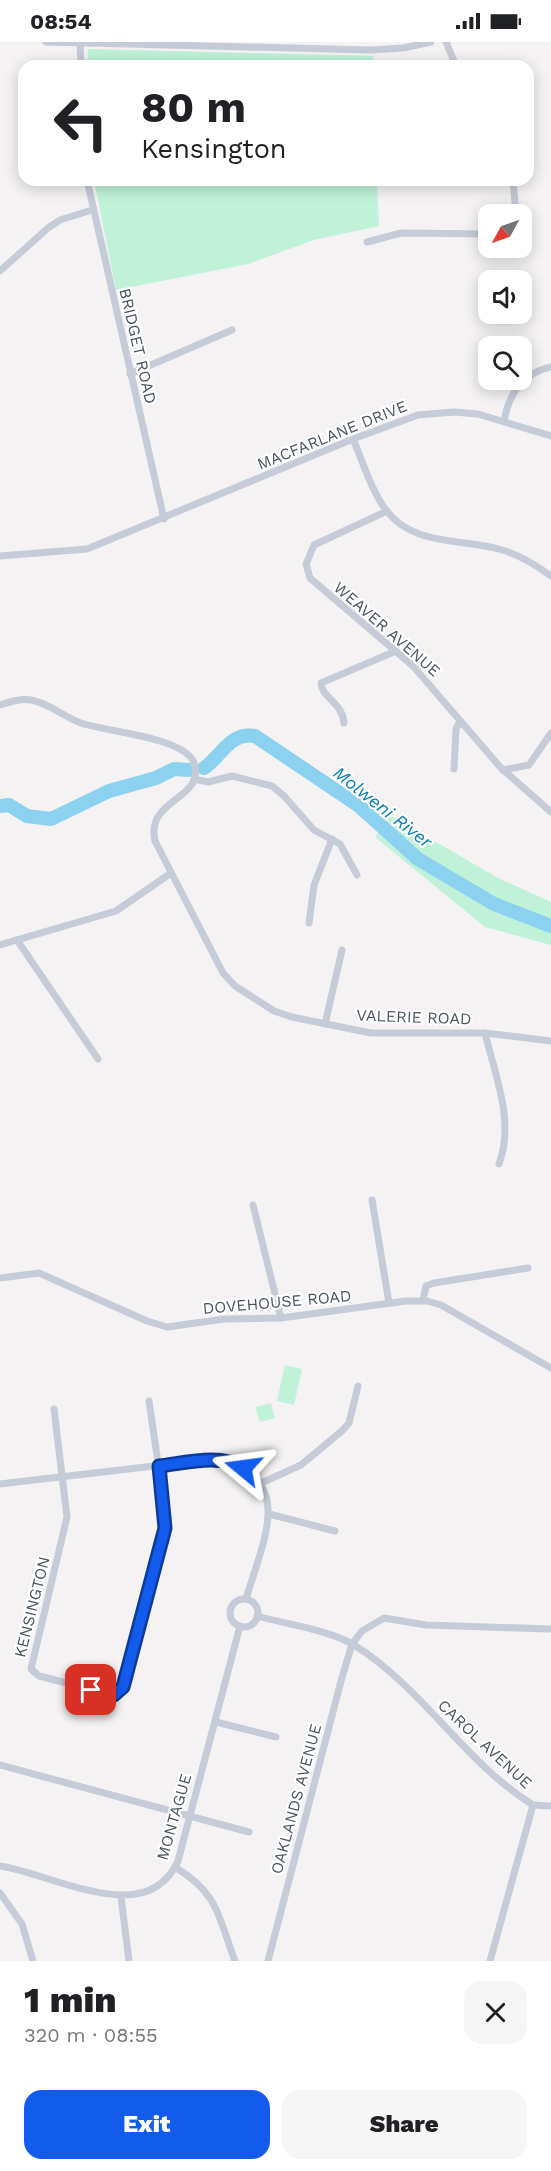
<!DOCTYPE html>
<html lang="en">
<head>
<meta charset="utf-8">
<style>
  :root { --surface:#fff; --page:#f6f6f6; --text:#202124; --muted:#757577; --accent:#135bed }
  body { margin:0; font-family:"Work Sans",sans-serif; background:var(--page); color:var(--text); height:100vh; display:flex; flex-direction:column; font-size:22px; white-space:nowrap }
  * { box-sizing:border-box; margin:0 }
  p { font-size:20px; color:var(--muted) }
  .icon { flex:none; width:33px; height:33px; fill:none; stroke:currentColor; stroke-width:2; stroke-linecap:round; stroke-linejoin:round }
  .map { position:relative; height:1919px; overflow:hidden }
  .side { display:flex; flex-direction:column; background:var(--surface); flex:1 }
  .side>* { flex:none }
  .guide { position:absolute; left:18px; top:18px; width:516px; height:126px; border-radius:18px; box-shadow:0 3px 15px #0003; background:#fff; color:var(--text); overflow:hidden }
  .needle { width:39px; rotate:230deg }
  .buttons { position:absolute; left:478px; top:162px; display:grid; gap:12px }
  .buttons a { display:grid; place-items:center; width:54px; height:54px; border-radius:12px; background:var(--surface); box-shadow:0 3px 15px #0003; font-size:30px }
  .pin { position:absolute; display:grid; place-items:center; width:51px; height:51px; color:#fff; margin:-26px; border-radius:12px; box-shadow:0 3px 9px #0006 }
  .me { position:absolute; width:66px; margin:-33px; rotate:286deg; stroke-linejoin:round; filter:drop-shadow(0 0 4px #0008) }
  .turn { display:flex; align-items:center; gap:21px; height:126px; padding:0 24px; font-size:27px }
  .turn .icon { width:78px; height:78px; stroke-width:2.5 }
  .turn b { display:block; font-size:42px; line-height:51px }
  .round { display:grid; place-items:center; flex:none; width:63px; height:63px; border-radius:18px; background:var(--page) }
  .overview { display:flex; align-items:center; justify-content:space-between; height:102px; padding:0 24px }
  h1 { font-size:36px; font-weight:800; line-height:45px }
  .primary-button { display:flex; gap:12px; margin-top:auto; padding:12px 24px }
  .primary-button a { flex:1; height:69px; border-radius:18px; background:var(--accent); color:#fff; font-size:24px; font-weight:800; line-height:69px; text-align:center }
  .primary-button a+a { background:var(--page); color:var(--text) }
  .status { display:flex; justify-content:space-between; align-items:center; height:42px; padding:0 30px; background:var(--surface); direction:ltr }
  .status svg { height:16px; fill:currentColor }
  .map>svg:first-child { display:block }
  .green { fill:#c0f2d9 }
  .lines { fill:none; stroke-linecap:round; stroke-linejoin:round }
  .river { stroke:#8cd1f0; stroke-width:14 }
  .minor { stroke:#c5ccd7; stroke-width:7 }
  .route-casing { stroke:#0c3b9a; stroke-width:15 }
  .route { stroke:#135bed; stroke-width:10 }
  .labels { text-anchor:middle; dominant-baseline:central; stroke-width:4.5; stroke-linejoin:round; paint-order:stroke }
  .street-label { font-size:16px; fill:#495360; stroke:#fff }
  .water-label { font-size:18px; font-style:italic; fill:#077eb5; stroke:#fff }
</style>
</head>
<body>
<div class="status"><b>08:54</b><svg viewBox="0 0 49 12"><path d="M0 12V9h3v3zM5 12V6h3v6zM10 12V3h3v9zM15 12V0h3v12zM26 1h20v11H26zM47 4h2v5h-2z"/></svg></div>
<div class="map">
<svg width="551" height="1919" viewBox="0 0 551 1919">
  <rect width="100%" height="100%" fill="#f4f2f2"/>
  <g class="green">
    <path d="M88 7 373 14 374 24H88Z"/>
    <path d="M94 138H377L379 184 314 198 248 222 116 248Z"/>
    <path d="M391 774 500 837 551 860V903L485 885 375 795Z"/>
    <path d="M285 1323 302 1327 294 1363 277 1359Z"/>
    <path d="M271 1361 275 1376 260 1380 255 1365Z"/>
  </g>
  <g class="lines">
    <g class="river">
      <path d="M204 726C223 713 229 690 255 694L359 764 418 817 494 862 551 884"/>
      <path d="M0 764 9 763 27 774 51 777 109 749 156 736 174 727 189 728"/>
    </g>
    <g class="minor">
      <path d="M46 0 371 8 403 6 431 0"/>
      <path d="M446 0 456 24"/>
      <path d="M80 1 81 24"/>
      <path d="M87 138 164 477"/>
      <path d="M513 138 516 172"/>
      <path d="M367 200 401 191 489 192"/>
      <path d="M0 229 48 186 60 178 92 168"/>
      <path d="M130 332 232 288"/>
      <path d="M504 379C509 351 523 331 551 325"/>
      <path d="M353 397C363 420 371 448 386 468 413 505 464 496 502 508 520 513 536 523 551 534"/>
      <path d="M387 469 314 503 306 522 310 536 413 624 501 726 551 770"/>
      <path d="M0 514 87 507 353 397 418 373 454 370 478 372 551 394"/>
      <path d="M0 663C10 660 20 656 31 658 49 661 64 675 81 681 106 690 185 695 194 721 206 758 145 756 155 799L223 931 235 944 274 969 292 975 371 991H485L551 999"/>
      <path d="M344 681C343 661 321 655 321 641L396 609"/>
      <path d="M454 727 456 687 460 679"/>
      <path d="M503 728 529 723 551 691"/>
      <path d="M194 737 208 740 232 734 272 744 284 754 314 788 340 802 357 833"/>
      <path d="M309 881 314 843 332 797"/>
      <path d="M17 898 98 1017"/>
      <path d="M0 903 116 869 171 831"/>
      <path d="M325 982 342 908"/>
      <path d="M485 991C495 1033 515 1080 499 1122"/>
      <path d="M372 1158 389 1261"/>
      <path d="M253 1163 281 1276"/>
      <path d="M0 1236 39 1231 147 1279 167 1285 224 1277 281 1276 406 1259H427L441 1263 551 1326"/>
      <path d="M423 1258 426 1244 434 1241 528 1226"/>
      <path d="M54 1367 67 1475 31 1627 39 1634 114 1653 123 1645 165 1486 164 1462 149 1359"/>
      <path d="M0 1442 205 1418C237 1416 269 1436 268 1471 268 1496 253 1532 246 1557"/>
      <path d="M259 1442 301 1423 343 1388 349 1381 358 1344"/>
      <path d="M269 1472 335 1489"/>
      <circle cx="244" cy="1571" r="14"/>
      <path d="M257 1574C285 1582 330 1588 354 1603 422 1645 465 1721 533 1763L490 1919"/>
      <path d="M216 1680 276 1695"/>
      <path d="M0 1723 249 1790"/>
      <path d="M533 1763 551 1764"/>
      <path d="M0 1824C54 1832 147 1888 178 1819L240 1584"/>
      <path d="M175 1825C219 1852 218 1874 235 1919"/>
      <path d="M0 1851 22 1882 33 1919"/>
      <path d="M121 1855 129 1919"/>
      <path d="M268 1919 341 1639 352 1602 362 1589 384 1576 426 1583 551 1587"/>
    </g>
  </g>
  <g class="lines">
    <g class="route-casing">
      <path id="route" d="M91 1648 114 1653 123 1645 165 1486 159 1424C186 1421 219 1411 243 1426"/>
    </g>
    <use href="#route" class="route"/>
  </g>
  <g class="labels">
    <g class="street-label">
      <text transform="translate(138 304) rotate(77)">BRIDGET ROAD</text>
      <text transform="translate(332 393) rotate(-22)">MACFARLANE DRIVE</text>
      <text transform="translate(387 587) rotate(41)">WEAVER AVENUE</text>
      <text transform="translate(414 975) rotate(2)">VALERIE ROAD</text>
      <text transform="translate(277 1260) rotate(-5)">DOVEHOUSE ROAD</text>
      <text transform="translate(32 1565) rotate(-76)">KENSINGTON</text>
      <text transform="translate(485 1702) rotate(43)">CAROL AVENUE</text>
      <text transform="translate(296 1757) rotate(-75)">OAKLANDS AVENUE</text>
      <text transform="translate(174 1775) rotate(-74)">MONTAGUE</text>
    </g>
    <g class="water-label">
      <text transform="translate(383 765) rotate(38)">Molweni River</text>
    </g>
  </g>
</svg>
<div class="buttons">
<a><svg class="needle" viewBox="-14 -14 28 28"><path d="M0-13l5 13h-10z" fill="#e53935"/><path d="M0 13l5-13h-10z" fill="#757577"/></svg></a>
<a><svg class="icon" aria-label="sound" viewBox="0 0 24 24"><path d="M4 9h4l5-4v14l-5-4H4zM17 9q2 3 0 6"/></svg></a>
<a><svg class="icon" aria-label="search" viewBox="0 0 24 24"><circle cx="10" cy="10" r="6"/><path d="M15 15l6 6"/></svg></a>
</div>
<div class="pin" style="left:91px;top:1648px;background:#d93025"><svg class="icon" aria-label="arrive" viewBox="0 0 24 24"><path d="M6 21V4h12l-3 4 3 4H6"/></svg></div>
<svg class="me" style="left:243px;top:1426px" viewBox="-20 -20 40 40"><path d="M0-17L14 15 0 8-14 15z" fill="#135bed" stroke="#fff" stroke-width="4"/></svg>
<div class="guide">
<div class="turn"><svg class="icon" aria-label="left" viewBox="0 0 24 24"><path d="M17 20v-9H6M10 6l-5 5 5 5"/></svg><div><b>80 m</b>Kensington</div></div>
</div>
</div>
<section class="side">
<div class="overview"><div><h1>1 min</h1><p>320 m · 08:55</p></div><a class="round"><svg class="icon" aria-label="close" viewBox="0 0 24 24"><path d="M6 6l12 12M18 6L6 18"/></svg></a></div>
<div class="primary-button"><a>Exit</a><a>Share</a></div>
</section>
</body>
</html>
